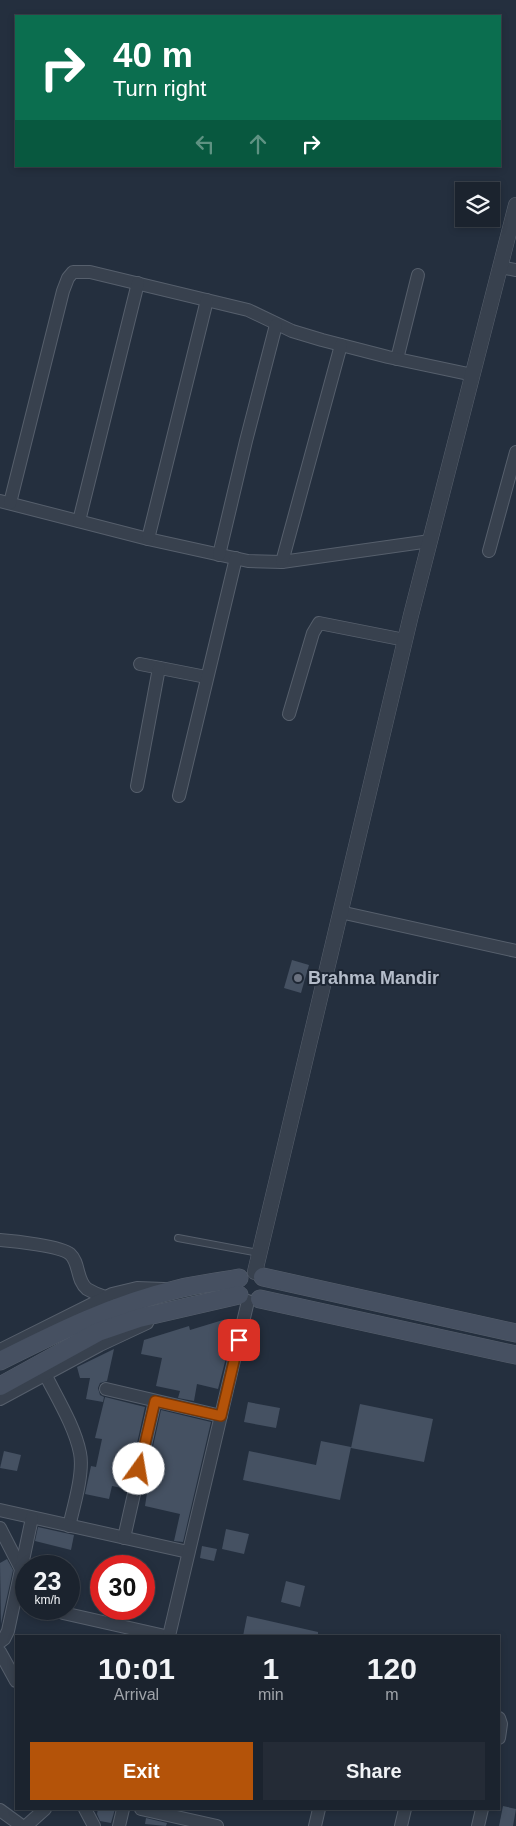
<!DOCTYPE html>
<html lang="en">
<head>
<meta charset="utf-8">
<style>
  :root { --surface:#1b232e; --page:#242b36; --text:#f1f3f6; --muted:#a0a4aa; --line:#39404a; --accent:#b45309 }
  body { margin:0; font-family:Helvetica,sans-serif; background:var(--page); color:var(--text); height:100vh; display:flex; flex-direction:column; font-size:19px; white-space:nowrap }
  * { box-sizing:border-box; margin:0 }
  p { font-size:16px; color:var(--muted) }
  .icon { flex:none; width:28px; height:28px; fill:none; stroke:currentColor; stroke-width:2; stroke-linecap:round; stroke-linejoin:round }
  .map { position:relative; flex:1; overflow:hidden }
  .side { position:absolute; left:15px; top:1635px; width:485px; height:175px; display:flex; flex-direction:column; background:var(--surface); border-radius:0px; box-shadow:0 2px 8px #0003,0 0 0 1px var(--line) }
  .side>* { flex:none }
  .hud { position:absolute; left:15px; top:15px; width:486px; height:152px; border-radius:0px; box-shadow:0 2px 8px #0003,0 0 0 1px var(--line); background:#0b6e4f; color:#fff; overflow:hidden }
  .controls { position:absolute; left:455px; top:182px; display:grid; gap:10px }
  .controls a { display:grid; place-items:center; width:45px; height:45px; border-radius:0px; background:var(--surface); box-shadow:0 2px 8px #0003,0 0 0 1px var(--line); font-size:25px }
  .speed { position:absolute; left:15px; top:1555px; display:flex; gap:10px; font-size:25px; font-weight:700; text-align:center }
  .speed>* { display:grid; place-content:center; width:65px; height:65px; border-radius:50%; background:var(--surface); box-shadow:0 2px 8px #0003,0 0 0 1px var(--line); line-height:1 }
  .speed small { font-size:12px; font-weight:400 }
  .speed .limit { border:8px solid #d22; background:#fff; color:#111 }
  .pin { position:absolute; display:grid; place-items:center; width:42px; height:42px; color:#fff; margin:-21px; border-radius:10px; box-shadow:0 2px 8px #0006 }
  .me { position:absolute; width:55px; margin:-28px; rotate:13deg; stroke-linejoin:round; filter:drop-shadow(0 0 4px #0008) }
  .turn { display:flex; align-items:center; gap:18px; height:105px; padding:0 15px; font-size:22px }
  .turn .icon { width:65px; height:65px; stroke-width:2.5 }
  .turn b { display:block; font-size:35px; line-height:42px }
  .lanes { display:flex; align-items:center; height:48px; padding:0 15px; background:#0003; justify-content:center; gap:25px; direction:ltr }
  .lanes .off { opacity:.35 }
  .eta { display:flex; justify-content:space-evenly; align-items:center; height:85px; text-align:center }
  .eta b { font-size:30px; font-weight:600; line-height:35px }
  .action { display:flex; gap:10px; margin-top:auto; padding:10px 15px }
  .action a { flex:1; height:58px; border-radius:0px; background:var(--accent); color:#fff; font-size:20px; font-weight:600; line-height:58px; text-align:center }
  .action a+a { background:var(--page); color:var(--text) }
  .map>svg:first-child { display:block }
  .building { fill:#455162 }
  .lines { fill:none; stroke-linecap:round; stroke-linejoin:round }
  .service-casing { stroke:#565f6c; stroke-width:8 }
  .minor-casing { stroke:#565f6c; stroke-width:14 }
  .tertiary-casing { stroke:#565f6c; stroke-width:16 }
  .secondary-casing { stroke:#565f6c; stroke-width:19 }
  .service { stroke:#38414e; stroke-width:6 }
  .minor { stroke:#38414e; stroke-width:12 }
  .tertiary { stroke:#38414e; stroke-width:15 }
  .secondary { stroke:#465061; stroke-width:18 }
  .route-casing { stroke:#753606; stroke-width:12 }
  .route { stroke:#b45309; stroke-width:9 }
  .worship-dot { fill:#6b7280; stroke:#1d2633; stroke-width:2 }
  .labels { text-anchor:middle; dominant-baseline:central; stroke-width:4; stroke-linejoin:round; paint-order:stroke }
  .poi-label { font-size:18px; font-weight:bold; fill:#b4bcc9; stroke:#1d2633; text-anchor:start }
</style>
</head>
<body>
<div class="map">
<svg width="516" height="1826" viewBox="0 0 516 1826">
  <rect width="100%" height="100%" fill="#242f3e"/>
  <g class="building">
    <path d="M292 960 309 965 301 993 284 988Z"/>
    <path d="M223 1320 232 1322 227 1344 229 1345 228 1350 218 1389 197 1384 194 1401 178 1398 180 1391 156 1386 162 1358 141 1354 144 1340 189 1326 190 1330Z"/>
    <path d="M114 1349 107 1381 100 1383 98 1388 100 1395 104 1397 103 1402 86 1399 90 1378H80L77 1367Z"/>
    <path d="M105 1397 145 1407 127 1489 112 1486 109 1499 85 1494 91 1466 96 1467 102 1439 95 1438Z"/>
    <path d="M248 1402 280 1408 276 1428 244 1422Z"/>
    <path d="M360 1404 433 1419 424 1462 351 1448Z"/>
    <path d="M161 1410 211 1422 183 1542 174 1541 180 1514 145 1506 147 1493 143 1492Z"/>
    <path d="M321 1441 351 1447 340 1500 243 1480 249 1451 316 1465Z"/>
    <path d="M4 1451 21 1455 17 1471 0 1468Z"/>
    <path d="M38 1527 74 1535 71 1550 35 1541Z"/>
    <path d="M226 1529 249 1534 244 1554 222 1549Z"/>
    <path d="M202 1546 217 1549 214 1561 200 1558Z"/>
    <path d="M7 1559 13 1570 1 1624 0 1563Z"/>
    <path d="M286 1581 305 1586 300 1607 281 1602Z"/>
    <path d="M247 1616 318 1632V1636H243Z"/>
    <path d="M503 1806 516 1809 513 1826H499Z"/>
    <path d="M98 1809H115L111 1823 100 1821 97 1814Z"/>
    <path d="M146 1818 167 1823 166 1826 145 1824Z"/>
  </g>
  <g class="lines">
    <g class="service-casing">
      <path id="service" d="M178 1238 259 1253"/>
    </g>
    <g class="minor-casing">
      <g id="minor">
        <path d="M500 267 516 270"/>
        <path d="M397 359 418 275"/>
        <path d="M0 501 148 539 248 561 282 562 430 541"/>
        <path d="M10 503 63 291 68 278 73 272H90L248 310 292 331 322 340 388 357 473 375"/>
        <path d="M79 521 138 283"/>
        <path d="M148 539 207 300"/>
        <path d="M489 551 516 452"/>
        <path d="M219 555 246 441 276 325"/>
        <path d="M282 562 341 345"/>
        <path d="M140 664 206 677"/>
        <path d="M289 714 313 633 319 623 405 640"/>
        <path d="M137 786 159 668"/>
        <path d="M179 796 236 558"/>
        <path d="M340 912 516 951"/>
        <path d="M0 1240C13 1241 61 1246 70 1254 80 1263 76 1280 87 1289 92 1292 99 1295 105 1297"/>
        <path d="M0 1350 112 1294 137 1288 164 1289"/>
        <path d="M45 1374C57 1398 75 1427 80 1453 84 1472 74 1506 69 1526"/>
        <path d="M106 1389 221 1416"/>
        <path d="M0 1399 100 1345 147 1323"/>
        <path d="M0 1510 188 1552"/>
        <path d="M0 1528 21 1569"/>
        <path d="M124 1538 155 1401"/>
        <path d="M63 1613 165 1636"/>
        <path d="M169 1636 248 1301"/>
        <path d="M0 1642 4 1639 8 1631 32 1518"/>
        <path d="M0 1652 16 1681"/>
        <path d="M499 1718 501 1724 499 1738"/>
        <path d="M85 1809 94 1826"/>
        <path d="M141 1809 217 1826"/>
        <path d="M0 1810 22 1826"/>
        <path d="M26 1826 45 1809"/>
        <path d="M119 1826 123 1809"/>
        <path d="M315 1826 319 1809"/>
        <path d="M401 1826 405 1809"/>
        <path d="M478 1826 482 1809"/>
      </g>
    </g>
    <g class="tertiary-casing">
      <path id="tertiary" d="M255 1272 411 615 516 205"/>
    </g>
    <g class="secondary-casing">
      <g id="secondary">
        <path d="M263 1277 516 1333"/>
        <path d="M260 1299 516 1355"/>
        <path d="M0 1361C58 1332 114 1304 178 1289 198 1284 219 1282 239 1278"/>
        <path d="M0 1386 98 1332 139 1318 239 1295"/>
      </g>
    </g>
    <use href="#service" class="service"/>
    <use href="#minor" class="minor"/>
    <use href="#tertiary" class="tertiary"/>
    <use href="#secondary" class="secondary"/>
  </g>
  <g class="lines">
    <g class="route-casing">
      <path id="route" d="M139 1469 155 1401 221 1416 239 1340"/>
    </g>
    <use href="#route" class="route"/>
  </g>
  <circle class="worship-dot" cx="298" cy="978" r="5"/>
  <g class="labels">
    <g class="poi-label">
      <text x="308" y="978">Brahma Mandir</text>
    </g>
  </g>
</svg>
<div class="controls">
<a><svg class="icon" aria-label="layers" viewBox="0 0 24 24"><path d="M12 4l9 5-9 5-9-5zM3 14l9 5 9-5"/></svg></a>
</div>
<div class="speed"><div>23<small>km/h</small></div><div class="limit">30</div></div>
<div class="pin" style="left:239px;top:1340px;background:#d93025"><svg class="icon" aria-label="arrive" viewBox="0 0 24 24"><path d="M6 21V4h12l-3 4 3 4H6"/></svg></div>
<svg class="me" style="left:139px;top:1469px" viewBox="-20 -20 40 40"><circle r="19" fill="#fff"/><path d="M0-13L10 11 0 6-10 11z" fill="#b45309"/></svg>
<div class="hud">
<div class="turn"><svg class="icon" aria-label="right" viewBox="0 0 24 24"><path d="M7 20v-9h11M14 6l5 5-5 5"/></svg><div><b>40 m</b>Turn right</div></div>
<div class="lanes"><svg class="icon off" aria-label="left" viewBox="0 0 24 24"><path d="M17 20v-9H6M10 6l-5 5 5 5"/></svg><svg class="icon off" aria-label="ahead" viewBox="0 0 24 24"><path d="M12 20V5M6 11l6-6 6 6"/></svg><svg class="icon" aria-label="right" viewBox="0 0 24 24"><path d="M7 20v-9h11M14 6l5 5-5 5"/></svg></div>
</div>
<section class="side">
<div class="eta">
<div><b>10:01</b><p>Arrival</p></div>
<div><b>1</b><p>min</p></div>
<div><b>120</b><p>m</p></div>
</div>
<div class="action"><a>Exit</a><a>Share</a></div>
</section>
</div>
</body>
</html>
